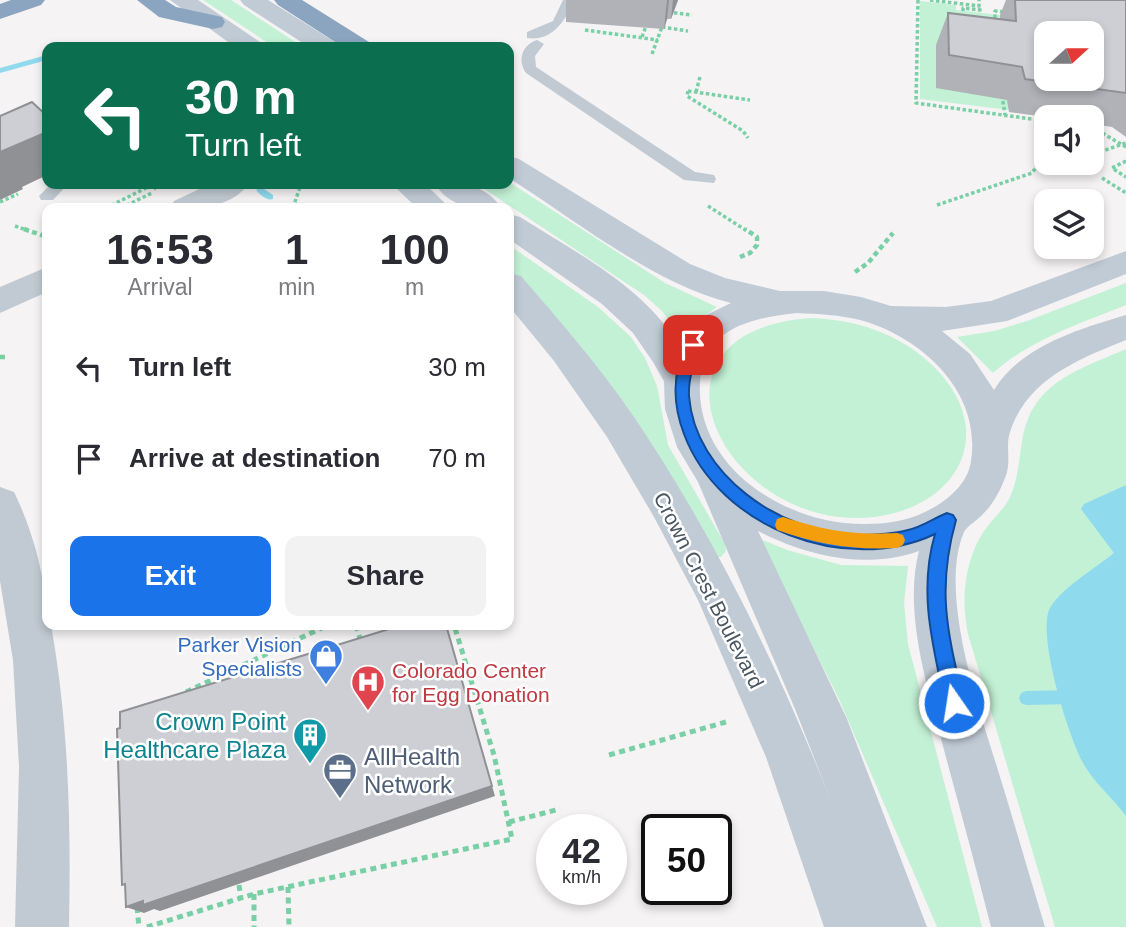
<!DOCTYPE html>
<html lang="en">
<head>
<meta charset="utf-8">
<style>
  :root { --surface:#fff; --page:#f2f2f3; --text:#2b2b33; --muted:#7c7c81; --accent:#1a73e8 }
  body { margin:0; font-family:Helvetica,sans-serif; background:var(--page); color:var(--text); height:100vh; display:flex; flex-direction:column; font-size:26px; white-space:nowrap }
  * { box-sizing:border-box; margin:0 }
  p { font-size:23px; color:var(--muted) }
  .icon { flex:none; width:38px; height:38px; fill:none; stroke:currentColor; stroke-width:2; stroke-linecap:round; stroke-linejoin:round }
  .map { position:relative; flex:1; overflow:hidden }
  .sheet { position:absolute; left:42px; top:203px; width:472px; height:427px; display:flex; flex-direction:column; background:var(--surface); border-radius:14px; box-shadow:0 4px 10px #0003 }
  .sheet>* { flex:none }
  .hud { position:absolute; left:42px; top:42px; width:472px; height:147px; border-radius:14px; box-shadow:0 4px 10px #0003; background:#0b6e4f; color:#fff; overflow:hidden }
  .needle { width:46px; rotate:69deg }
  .fabs { position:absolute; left:1034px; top:21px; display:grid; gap:14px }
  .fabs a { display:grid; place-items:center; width:70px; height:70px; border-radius:14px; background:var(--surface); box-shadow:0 4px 10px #0003; font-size:35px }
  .speed { position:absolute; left:536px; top:814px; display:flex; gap:14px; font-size:35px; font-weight:700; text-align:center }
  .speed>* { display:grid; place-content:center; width:91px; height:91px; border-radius:50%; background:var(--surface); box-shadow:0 4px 10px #0003; line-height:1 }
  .speed small { font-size:18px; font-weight:400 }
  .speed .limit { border:4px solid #111; border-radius:10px; background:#fff; color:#111 }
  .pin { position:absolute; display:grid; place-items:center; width:60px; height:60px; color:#fff; margin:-30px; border-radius:14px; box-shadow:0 4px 10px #0006 }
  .me { position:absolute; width:77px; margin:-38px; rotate:347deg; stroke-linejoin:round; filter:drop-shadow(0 0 5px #0008) }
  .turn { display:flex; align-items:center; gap:24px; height:147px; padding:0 28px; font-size:32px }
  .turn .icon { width:91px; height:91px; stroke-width:2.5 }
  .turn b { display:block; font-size:49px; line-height:60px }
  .eta { display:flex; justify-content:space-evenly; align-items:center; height:119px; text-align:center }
  .eta b { font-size:42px; font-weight:700; line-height:49px }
  .button { display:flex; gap:14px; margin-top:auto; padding:14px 28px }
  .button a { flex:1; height:80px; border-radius:14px; background:var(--accent); color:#fff; font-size:28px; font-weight:700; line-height:80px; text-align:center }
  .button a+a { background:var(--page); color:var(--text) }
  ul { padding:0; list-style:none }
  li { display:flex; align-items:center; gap:21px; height:91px; padding:0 28px }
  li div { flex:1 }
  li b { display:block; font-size:26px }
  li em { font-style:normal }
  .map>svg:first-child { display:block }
  .green { fill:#c3f1d5 }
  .water { fill:#90daee }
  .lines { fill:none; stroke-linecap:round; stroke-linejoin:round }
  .stream { fill:#90daee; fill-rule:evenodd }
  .path-far2 { stroke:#7ad0a6; stroke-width:3.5; stroke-dasharray:3.5 2.5; stroke-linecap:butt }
  .path-far1 { stroke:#7ad0a6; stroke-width:4.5; stroke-dasharray:5 3.5; stroke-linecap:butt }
  .path { stroke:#7ad0a6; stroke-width:5; stroke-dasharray:6 4.5; stroke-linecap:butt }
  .lane { fill:#c1cad2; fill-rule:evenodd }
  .street { fill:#c1cad2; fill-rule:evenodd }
  .secondary { fill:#c1cbd6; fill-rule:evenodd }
  .highway { fill:#8ba5c1; fill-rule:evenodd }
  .wall { fill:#b0b2b7 }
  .shaded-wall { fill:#909195 }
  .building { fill:#cdcfd5; stroke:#909195; stroke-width:2; fill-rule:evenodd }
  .route { fill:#1a73e8; stroke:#114b97; stroke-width:2 }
  .slow { fill:#f59e0b }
  .labels { text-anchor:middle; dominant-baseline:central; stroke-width:5; stroke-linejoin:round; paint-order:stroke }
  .street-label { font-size:21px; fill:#4a5661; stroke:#fff }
  .shop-label { font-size:21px; fill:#366cbe; stroke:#fff; text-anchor:end }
  .health-label { font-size:21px; fill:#be3a42; stroke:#fff; text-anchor:start }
  .near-culture-label { font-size:24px; fill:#0d838f; stroke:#fff; text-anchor:end }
  .near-service-label { font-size:24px; fill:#4e5e75; stroke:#fff; text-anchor:start }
</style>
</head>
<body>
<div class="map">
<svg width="1126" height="927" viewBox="0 0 1126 927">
  <rect width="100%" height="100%" fill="#f5f3f3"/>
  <g class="green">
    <path d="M203 0H231L303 47H274Z"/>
    <path d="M920 1 956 5V10L1000 15 1009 110 920 99Z"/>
    <path d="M509 182 665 283 717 307 680 334 661 310 644 295 477 184Z"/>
    <path d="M509 245 598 307 631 337 645 358 657 386 668 445 725 544 726 551 721 557H714L522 282 509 268Z"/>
    <path d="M1126 283V305C1079 324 1031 339 993 373L957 337 994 331 1027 321Z"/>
    <path d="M809 318C854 319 898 333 931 364 999 428 962 506 874 517 728 534 623 334 809 318Z"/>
    <path d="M1126 349V927H1055L968 634C961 600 964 561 984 531 992 519 1004 510 1010 497 1026 461 1014 428 1042 396 1064 372 1097 362 1126 349Z"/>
    <path d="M758 538 787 550 841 565 908 566 904 603 908 644 982 927H937L839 699Z"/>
  </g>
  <path class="water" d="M1126 485V816C1113 798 1092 781 1082 761 1068 734 1038 639 1049 610 1057 591 1097 567 1114 553L1081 509 1084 504Z"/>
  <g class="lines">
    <g class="stream">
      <path d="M47 55V60L0 73V68Z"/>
      <path d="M261 187 273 195V199C267 201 260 195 256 190Z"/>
      <path d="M1074 690 1079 692 1081 697 1079 702 1074 704 1026 705 1021 703 1019 698 1021 693 1026 691Z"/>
    </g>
    <g class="path-far2">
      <path d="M918 0 916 103 1046 121"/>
      <path d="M930 0 979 6V0"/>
      <path d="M963 11V8L980 10 979 6"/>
      <path d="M668 12 692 15"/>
      <path d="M995 24V11L1004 12"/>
      <path d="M662 27 688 31"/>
      <path d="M585 30 658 40"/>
      <path d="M642 37 646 26"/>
      <path d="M652 54 663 24"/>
      <path d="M688 91 687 96 743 131 748 138"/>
      <path d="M688 91 750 100"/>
      <path d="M696 92 700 77"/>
      <path d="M1002 95 1005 115"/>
      <path d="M1092 127 1126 147"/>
      <path d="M1094 154 1126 143"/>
      <path d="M1126 161 1112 168 1126 177"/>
      <path d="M1102 178 1126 193"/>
      <path d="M0 202 18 194"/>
      <path d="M937 205 1032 173 1037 166H1052"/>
      <path d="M708 206 747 231"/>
      <path d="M106 208 152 185 157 190"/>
      <path d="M121 208 152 193"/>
      <path d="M293 208 301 184"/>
      <path d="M15 226 29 231"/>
    </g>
    <g class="path-far1">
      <path d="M24 229 47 237"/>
      <path d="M740 257 750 253 757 245V237L745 229"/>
      <path d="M855 272 868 263 893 233"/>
      <path d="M0 357H5"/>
    </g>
    <g class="path">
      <path d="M356 625 361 642"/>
      <path d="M186 692 328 625"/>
      <path d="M609 755 726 722"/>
      <path d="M509 822 560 809"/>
      <path d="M239 885 241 899"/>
      <path d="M288 887 289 927"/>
      <path d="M254 894V927"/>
      <path d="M137 907 139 927"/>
      <path d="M147 927 254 894 512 839 494 755 454 625"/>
    </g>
    <g class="lane">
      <path d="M563 0H575C566 19 553 42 527 38V32L553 21Z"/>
      <path d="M537 40 544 44 535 56 536 67 695 172 714 175 716 179 714 183 684 180 526 73C517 60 522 45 537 40Z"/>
      <path d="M51 184H68L53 200H41L39 196Z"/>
    </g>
    <g class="street">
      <path d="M210 184H248C232 208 196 209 170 208L174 201Z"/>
      <path d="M47 267V292L0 313V287Z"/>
      <path d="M0 487 14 492C33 531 47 581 47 625H51C69 725 71 826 69 927H15L19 767 13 660 0 581Z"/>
    </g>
    <g class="secondary">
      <path d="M170 0H198L260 42 264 47H235Z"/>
      <path d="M240 0H268L335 42 339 47H309L244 5Z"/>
      <path d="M509 156 519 159 690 264 725 278 780 291H824L861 297 891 306 946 307 991 301 1126 251V274L1007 321 942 331 970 354 994 390C1021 346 1079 329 1126 315V340C1079 359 1027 379 1010 432 1005 446 1012 463 1005 478 1000 491 993 504 983 514 978 520 967 526 964 532 937 595 982 717 1001 780 1016 829 1030 878 1045 927H991C977 872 962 816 947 761 931 698 902 616 919 551 865 570 807 556 758 531L847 719 927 927H824L766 757 698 600 654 517 607 437 554 361 509 306V273L521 276C560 321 600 367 634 417 715 537 778 667 831 801L795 709 698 482 677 447 665 409 664 381 653 362 633 333 602 304 509 239V214L520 217C575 252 641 285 677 342L696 320 731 303C656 285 575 220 509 178ZM797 313C818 314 840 315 860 320 922 337 982 392 971 461 968 484 947 501 927 511 908 521 886 524 865 524 787 525 695 468 700 382 704 328 751 318 797 313Z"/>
      <path d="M392 184H425L450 208H417Z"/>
      <path d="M435 184C461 183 486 184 501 208 475 209 451 209 435 184Z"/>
    </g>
    <g class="highway">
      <path d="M11 0H45L41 5 0 19V4Z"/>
      <path d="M137 0H165L176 7 222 17 225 22 222 27 213 29 159 17Z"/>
      <path d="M274 0H302L369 42 373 47H343L278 5Z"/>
    </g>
  </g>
  <g class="wall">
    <path d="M566 0H678L671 19H667L664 29 566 22Z"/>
    <path d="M1006 0H1126V137L1112 127 1092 124V117H1047L1009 112 1007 100 936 88V45L948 13 1000 19V15Z"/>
  </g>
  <g class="shaded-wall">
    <path d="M667 0H669L667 19 664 29Z"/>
    <path d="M673 0H678L671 19Z"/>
    <path d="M47 132V175L22 187 23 189 0 200V152Z"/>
    <path d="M492 786 495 796 160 911 154 909 144 913 126 907Z"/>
  </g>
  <g class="building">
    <path d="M1015 0H1126V93L1025 79 1022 67 949 55 948 13 1016 21ZM1046 33H1092V79H1046Z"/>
    <path d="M32 102 47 116V132L0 152V116Z"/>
    <path d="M402 625H446L492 786 143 905V901L126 907 125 884 122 885 117 729 120 728V712Z"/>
  </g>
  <path class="route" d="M693 339 701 345C694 361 688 378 689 396 695 475 781 533 855 535 871 535 893 534 908 530 922 527 934 518 947 513L953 515 956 520C936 591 948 634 964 703L961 709 954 712 948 709 945 703C933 646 918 592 935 534 846 576 719 528 684 434 672 402 672 371 688 341Z"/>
  <path class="slow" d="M783 517C828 531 849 535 897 533L903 535 905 540 903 545 897 548C851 550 820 545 777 530L775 525 777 519Z"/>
  <defs>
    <g id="shop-pin" transform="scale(1.75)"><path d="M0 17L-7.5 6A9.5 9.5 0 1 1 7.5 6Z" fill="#3f7fe0" stroke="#fff"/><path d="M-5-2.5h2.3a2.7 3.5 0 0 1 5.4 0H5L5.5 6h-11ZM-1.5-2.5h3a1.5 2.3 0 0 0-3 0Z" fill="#fff"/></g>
    <g id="hospital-pin" transform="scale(1.75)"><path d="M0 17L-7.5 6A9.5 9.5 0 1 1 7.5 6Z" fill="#e0444e" stroke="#fff"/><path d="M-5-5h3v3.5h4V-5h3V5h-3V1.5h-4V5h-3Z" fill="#fff"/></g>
    <g id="building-pin" transform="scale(1.75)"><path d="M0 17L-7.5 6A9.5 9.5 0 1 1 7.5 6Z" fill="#0f9aa8" stroke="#fff"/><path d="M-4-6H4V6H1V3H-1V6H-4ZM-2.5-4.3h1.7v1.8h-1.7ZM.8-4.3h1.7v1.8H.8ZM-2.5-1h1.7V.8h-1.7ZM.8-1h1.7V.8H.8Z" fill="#fff"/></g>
    <g id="office-pin" transform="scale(1.75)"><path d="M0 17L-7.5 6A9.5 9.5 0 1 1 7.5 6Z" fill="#5c6f8a" stroke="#fff"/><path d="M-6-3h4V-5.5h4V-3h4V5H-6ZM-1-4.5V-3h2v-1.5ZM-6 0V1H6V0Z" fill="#fff"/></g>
  </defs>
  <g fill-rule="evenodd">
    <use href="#shop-pin" x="326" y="656"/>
    <use href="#hospital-pin" x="368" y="682"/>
    <use href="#building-pin" x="310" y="735"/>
    <use href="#office-pin" x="340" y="770"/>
  </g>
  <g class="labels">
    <g class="street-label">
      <text transform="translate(709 590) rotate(63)">Crown Crest Boulevard</text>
    </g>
    <g class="shop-label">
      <text x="302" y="644">Parker Vision<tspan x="302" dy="24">Specialists</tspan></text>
    </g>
    <g class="health-label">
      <text x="392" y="670">Colorado Center<tspan x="392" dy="24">for Egg Donation</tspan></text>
    </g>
    <g class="near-culture-label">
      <text x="286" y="721">Crown Point<tspan x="286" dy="28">Healthcare Plaza</tspan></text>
    </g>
    <g class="near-service-label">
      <text x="364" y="756">AllHealth<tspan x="364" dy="28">Network</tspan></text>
    </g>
  </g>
</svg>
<div class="fabs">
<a><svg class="needle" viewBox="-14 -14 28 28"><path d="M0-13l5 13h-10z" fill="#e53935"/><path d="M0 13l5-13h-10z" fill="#7c7c81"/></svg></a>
<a><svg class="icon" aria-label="sound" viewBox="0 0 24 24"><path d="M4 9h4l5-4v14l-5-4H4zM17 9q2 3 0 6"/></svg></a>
<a><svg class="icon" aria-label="layers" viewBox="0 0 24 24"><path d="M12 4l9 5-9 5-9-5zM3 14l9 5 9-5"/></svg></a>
</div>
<div class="speed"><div>42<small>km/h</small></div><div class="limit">50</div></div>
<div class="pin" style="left:693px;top:345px;background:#d93025"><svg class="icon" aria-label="arrive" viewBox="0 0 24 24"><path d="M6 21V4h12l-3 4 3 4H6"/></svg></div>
<svg class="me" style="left:954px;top:703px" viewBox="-20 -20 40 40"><circle r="17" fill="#1a73e8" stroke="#fff" stroke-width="3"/><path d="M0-11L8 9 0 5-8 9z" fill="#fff"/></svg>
<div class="hud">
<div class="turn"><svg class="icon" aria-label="left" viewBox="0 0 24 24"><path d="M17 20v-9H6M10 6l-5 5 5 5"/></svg><div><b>30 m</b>Turn left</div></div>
</div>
<section class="sheet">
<div class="eta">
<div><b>16:53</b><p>Arrival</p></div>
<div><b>1</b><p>min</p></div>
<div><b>100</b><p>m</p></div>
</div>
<ul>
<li><svg class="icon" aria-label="left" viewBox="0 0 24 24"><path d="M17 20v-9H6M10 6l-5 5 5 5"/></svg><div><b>Turn left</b></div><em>30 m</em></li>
<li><svg class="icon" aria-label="arrive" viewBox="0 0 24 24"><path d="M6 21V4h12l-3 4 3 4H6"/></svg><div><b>Arrive at destination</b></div><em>70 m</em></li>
</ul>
<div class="button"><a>Exit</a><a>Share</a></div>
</section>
</div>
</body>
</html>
